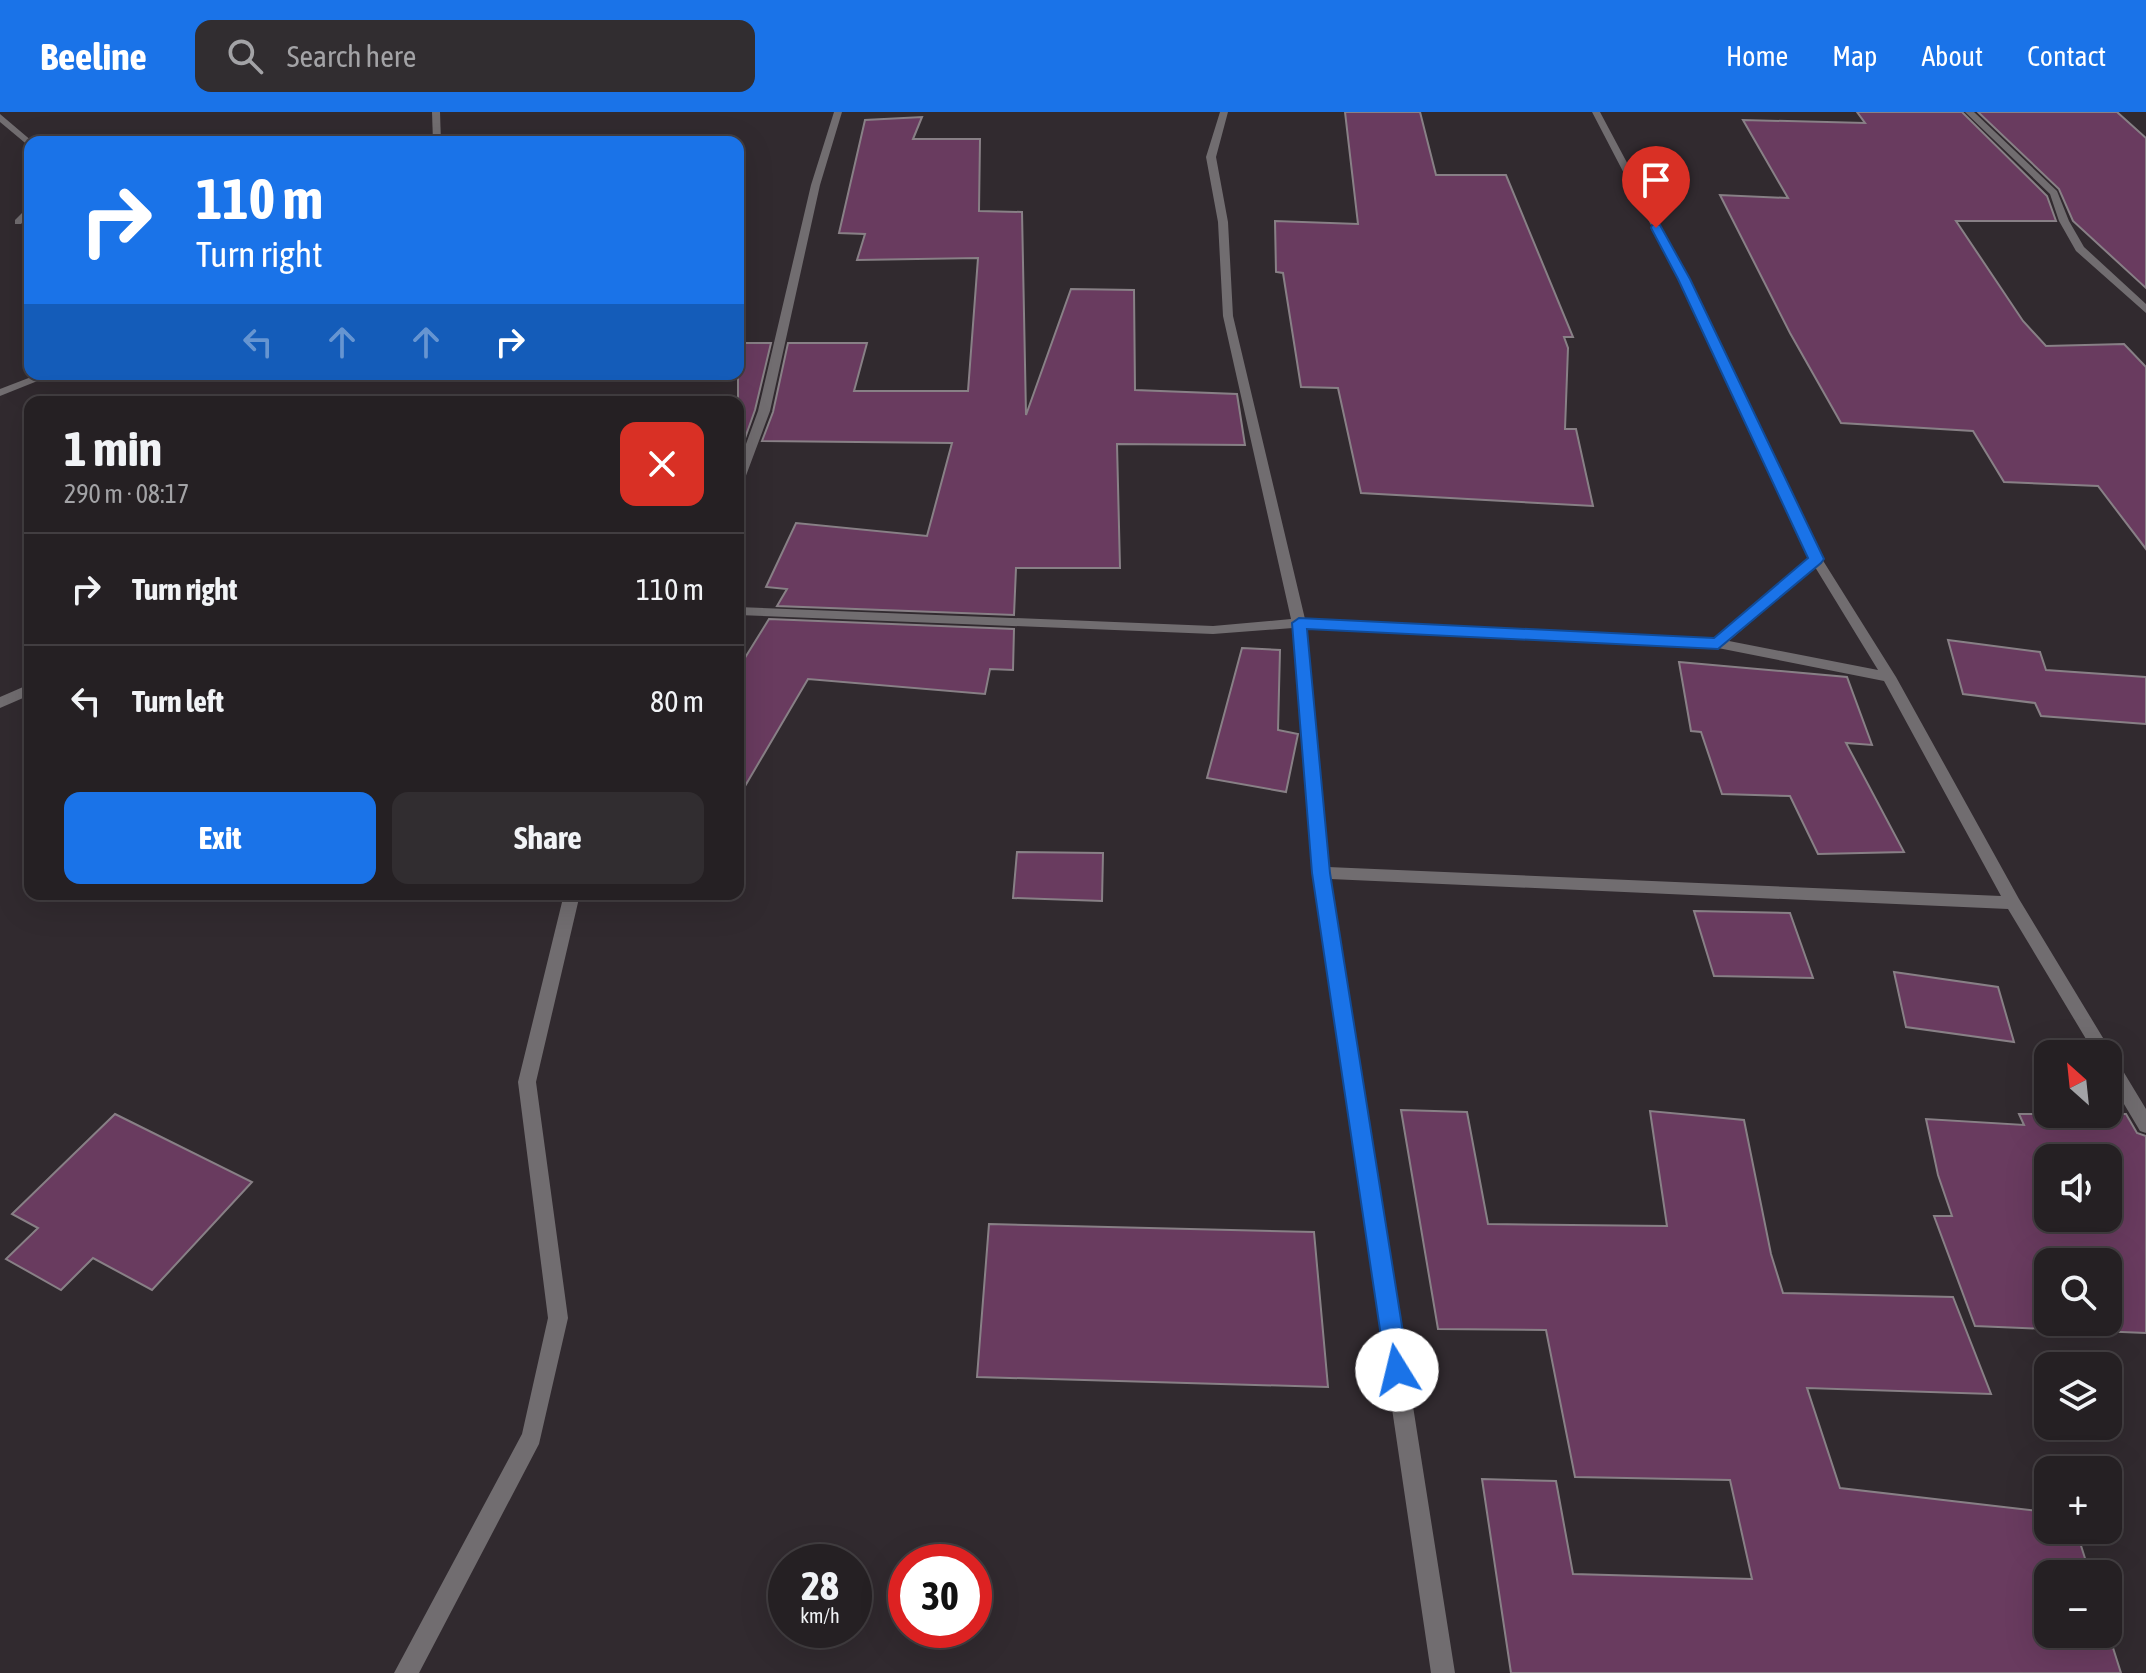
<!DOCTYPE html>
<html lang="en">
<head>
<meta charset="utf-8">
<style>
  :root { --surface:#252023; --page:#312d30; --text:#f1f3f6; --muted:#a3a3a6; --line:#423e41; --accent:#1a73e8 }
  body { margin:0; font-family:"Asap Condensed",sans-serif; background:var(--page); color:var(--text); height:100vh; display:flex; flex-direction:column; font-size:30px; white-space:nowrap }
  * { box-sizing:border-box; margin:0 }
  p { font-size:26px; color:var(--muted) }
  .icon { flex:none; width:44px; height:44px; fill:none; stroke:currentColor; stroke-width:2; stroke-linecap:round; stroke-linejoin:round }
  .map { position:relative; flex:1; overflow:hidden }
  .drawer { position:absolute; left:24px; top:284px; width:720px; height:504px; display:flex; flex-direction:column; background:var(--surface); border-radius:16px; box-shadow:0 8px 32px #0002,0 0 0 2px var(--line) }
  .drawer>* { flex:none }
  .hud { position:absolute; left:24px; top:24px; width:720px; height:244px; border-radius:16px; box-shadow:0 8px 32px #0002,0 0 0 2px var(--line); background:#1a73e8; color:#fff; overflow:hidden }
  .needle { width:52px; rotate:333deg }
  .tools { position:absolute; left:2034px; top:928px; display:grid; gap:16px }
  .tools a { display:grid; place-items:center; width:88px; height:88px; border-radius:16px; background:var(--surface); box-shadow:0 8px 32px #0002,0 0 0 2px var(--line); font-size:40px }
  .speed { position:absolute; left:768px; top:1432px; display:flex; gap:16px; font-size:40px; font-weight:700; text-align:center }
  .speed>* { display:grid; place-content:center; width:104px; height:104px; border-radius:50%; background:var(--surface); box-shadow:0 8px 32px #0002,0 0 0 2px var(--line); line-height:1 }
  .speed small { font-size:20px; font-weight:400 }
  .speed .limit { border:12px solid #d22; background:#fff; color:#111 }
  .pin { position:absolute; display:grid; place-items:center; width:68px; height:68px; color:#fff; margin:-82px -34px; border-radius:50% 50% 50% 0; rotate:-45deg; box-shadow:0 0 8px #0007 }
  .pin .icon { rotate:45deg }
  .me { position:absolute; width:88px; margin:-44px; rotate:351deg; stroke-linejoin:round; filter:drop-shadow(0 0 6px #0008) }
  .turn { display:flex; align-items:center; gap:28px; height:168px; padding:0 40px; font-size:36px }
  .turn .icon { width:104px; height:104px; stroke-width:2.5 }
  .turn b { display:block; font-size:56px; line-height:68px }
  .lanes { display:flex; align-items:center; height:76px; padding:0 40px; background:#0003; justify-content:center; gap:40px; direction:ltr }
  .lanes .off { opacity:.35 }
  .round { display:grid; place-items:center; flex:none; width:84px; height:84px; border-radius:16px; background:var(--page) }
  .head { display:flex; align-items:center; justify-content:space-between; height:136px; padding:0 40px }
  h1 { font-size:48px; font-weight:700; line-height:60px }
  .action { display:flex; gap:16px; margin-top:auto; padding:16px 40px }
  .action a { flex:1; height:92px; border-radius:16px; background:var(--accent); color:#fff; font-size:32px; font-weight:700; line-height:92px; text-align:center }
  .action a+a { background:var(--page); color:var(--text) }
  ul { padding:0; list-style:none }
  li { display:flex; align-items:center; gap:24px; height:112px; padding:0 40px; border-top:2px solid var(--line) }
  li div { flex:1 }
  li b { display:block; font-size:30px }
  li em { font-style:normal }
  header { display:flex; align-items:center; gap:48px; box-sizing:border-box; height:112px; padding:0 40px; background:var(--accent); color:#fff }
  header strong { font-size:38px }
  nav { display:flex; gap:44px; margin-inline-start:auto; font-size:28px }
  .search { width:560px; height:72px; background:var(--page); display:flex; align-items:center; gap:20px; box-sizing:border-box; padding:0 28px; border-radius:16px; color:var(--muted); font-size:30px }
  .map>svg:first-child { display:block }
  .building { fill:#693b5f; stroke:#888086; stroke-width:2; fill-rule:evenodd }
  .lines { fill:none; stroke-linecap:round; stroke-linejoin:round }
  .street { fill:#716d70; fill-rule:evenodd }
  .route { fill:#1a73e8; stroke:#114b97; stroke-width:2 }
</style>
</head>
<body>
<header>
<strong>Beeline</strong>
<div class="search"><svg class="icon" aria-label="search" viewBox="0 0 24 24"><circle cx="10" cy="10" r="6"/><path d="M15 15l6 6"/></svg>Search here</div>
<nav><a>Home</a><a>Map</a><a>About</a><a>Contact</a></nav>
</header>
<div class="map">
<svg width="2146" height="1561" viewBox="0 0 2146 1561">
  <rect width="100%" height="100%" fill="#312a2f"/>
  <g class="building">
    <path d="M1345 0H1420L1436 63H1506L1573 225H1564L1568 236 1565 317H1576L1593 394 1361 381 1338 276 1301 275 1283 161 1276 160 1275 109 1358 112Z"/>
    <path d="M1857 0H1962L2047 84 2056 109H1956L2023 209 2046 234 2124 232 2146 255V437L2098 374 2004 370 1973 319 1841 311 1790 221 1720 83 1788 86 1743 8 1865 11Z"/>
    <path d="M1978 0H2117L2146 26V176L2073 109 2059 77Z"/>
    <path d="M922 5 913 27H980L979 99 1022 100 1026 303 1071 177 1134 178 1135 278 1237 282 1245 333 1117 332 1120 456H1016L1014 503 777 494 787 477 766 475 796 411 927 424 952 331 762 329 773 300 788 231H867L854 279H968L978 146 857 148 865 122 839 121 865 8Z"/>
    <path d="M738 231H771L755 298 744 329H738Z"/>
    <path d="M769 507 1014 517 1013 558 990 557 985 582 808 567 738 686V557Z"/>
    <path d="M1948 528 2040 540 2046 558 2146 565V612L2041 604 2035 591 1963 582Z"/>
    <path d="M1242 536 1280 538 1278 618 1298 622 1286 680 1207 666Z"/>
    <path d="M1679 550 1847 565 1872 633 1846 631 1904 740 1818 742 1790 684 1722 682 1701 620 1691 619Z"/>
    <path d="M1017 740 1103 741 1102 789 1013 786Z"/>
    <path d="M1694 799 1790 801 1813 866 1714 864Z"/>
    <path d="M1894 860 1998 875 2014 930 1906 915Z"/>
    <path d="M1401 998 1467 1000 1488 1112 1667 1114 1650 999 1744 1008 1771 1142 1783 1181 1953 1185 1991 1282 1807 1276 1840 1376 2048 1400V1418H2076L2090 1462H2048V1522L2108 1520 2121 1561H1511L1482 1367 1556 1369 1573 1462 1752 1467 1730 1368 1575 1365 1546 1218 1438 1217Z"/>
    <path d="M115 1002 252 1070 152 1178 93 1146 61 1178 6 1147 38 1116 12 1102Z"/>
    <path d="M2019 1002H2126L2137 1021 2146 1024V1221L1975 1214 1934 1104H1952L1938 1063 1926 1007 2024 1013ZM2048 1046H2108V1106H2048ZM2048 1150H2108V1210H2048Z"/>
    <path d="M989 1112 1314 1120 1328 1275 977 1265Z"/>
  </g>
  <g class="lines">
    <g class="street">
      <path d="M432 0H440L441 30H433Z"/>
      <path d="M834 0H842L820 73 770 299 744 369 738 373V354L758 299 811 73Z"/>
      <path d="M1220 0H1228L1216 45 1228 110 1233 204 1305 507 1715 526 1809 446 1679 167 1592 0H1600L1689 167 1822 447 1896 565 2019 787 2146 997V1021L2140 1019 2108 965V942H2095L2008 797 1330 767 1455 1561H1431L1313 761 1293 516 1213 522 738 503V495L1213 514 1291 507 1223 204 1218 110 1206 45ZM1815 455 1878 558 1729 529ZM1306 516 1718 536 1884 569 2001 784 1328 755Z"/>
      <path d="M1965 0H1974L2057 79 2069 109 2084 135 2146 192V201L2076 139 2059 109 2050 82Z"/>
      <path d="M0 2 33 30H30V35L0 10Z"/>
      <path d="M30 93V102L21 112H15V108Z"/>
      <path d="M39 262H55L0 284V277Z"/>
      <path d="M30 572V583L0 596V585Z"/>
      <path d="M564 782H580L536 970 568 1206 539 1332 419 1561H394L522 1322 548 1206 518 970Z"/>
    </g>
  </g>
  <path class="route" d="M1652 113H1660L1690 167 1824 447 1821 451 1718 537 1307 517 1330 761 1409 1258 1405 1266 1397 1270 1389 1266 1386 1258 1312 761 1292 511 1299 506 1714 526 1808 446 1678 167 1651 116Z"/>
</svg>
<div class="tools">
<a><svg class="needle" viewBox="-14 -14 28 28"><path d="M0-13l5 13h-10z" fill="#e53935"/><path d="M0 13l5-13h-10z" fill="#a3a3a6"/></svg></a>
<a><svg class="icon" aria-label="sound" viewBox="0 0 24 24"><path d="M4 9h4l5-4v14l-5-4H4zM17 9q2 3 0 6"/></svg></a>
<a><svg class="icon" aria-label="search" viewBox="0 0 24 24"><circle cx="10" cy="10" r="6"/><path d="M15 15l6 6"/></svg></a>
<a><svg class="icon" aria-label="layers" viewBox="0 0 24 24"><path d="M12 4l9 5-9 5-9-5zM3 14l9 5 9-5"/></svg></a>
<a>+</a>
<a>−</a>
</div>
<div class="speed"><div>28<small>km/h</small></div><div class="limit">30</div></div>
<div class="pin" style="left:1656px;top:116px;background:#d93025"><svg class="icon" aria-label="arrive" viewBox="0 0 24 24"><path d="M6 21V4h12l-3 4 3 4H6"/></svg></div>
<svg class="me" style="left:1397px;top:1258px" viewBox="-20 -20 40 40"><circle r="19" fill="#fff"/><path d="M0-13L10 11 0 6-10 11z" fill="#1a73e8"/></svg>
<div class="hud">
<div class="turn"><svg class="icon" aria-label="right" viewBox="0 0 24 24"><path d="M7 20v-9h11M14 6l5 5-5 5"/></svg><div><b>110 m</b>Turn right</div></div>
<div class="lanes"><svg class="icon off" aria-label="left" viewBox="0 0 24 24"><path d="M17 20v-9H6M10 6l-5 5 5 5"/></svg><svg class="icon off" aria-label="ahead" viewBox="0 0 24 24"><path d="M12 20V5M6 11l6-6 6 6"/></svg><svg class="icon off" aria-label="ahead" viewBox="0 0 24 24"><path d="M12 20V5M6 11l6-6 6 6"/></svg><svg class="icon" aria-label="right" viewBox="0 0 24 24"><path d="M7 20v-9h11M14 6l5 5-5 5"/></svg></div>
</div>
<section class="drawer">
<div class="head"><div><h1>1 min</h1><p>290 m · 08:17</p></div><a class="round" style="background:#d93025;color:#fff"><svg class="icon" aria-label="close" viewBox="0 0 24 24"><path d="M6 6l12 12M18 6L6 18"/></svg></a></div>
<ul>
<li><svg class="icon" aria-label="right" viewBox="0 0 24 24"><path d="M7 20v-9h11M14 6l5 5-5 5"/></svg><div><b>Turn right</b></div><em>110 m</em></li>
<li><svg class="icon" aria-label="left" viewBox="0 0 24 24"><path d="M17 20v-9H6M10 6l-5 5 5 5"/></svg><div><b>Turn left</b></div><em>80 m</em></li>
</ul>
<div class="action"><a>Exit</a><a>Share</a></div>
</section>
</div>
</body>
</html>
